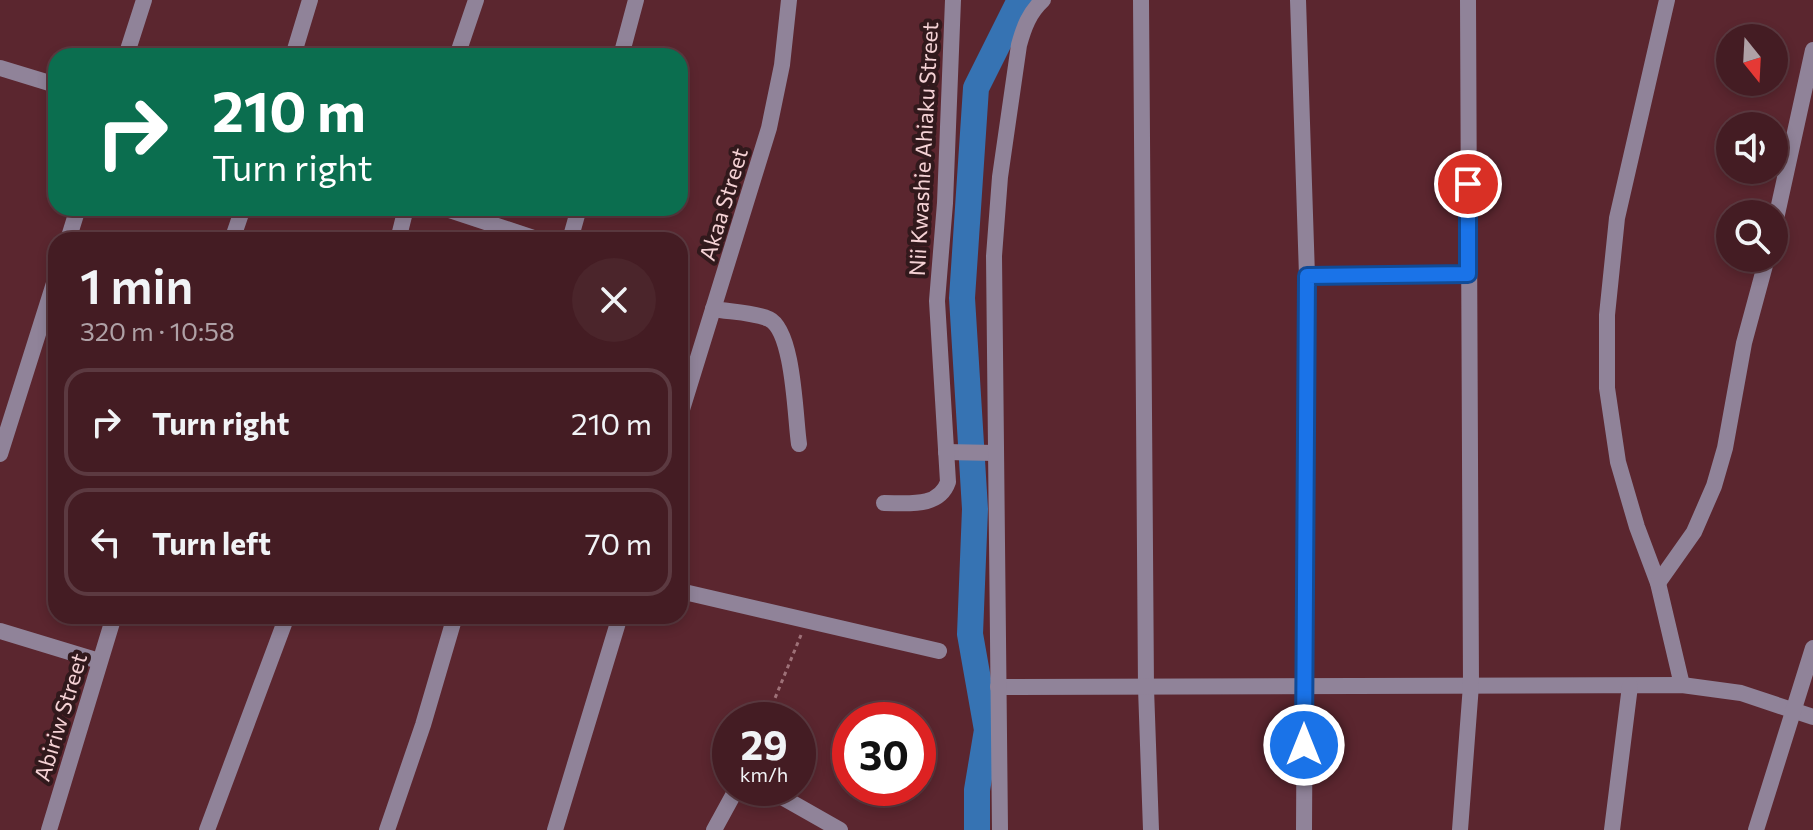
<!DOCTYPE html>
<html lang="en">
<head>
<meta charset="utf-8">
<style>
  :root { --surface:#441c23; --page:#4b252b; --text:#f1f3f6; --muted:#afa1a6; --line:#5c3a41 }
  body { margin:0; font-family:Commissioner,sans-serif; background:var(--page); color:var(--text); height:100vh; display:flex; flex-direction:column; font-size:30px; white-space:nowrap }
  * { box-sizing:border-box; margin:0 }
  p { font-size:26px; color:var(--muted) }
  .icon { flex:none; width:44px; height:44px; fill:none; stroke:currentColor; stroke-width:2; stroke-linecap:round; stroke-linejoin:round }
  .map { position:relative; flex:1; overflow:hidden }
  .panel { position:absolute; left:48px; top:232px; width:640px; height:392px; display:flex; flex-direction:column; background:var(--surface); border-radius:24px; box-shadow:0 4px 12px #0003,0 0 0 2px var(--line) }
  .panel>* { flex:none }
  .guide { position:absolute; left:48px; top:48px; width:640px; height:168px; border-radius:24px; box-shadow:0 4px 12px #0003,0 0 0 2px var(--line); background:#0b6e4f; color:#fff; overflow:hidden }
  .needle { width:52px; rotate:162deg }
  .fabs { position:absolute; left:1716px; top:24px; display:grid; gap:16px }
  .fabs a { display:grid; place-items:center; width:72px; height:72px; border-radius:50%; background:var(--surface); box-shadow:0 4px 12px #0003,0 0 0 2px var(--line); font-size:40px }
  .speed { position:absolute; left:712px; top:702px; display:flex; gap:16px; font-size:40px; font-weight:700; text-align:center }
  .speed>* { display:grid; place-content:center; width:104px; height:104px; border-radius:50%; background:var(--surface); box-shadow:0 4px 12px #0003,0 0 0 2px var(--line); line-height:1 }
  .speed small { font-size:20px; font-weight:400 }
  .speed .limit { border:12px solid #d22; background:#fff; color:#111 }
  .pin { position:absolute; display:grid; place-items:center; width:68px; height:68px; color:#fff; margin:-34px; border:4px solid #fff; border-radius:50%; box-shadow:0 2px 8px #0007 }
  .me { position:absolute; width:88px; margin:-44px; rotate:0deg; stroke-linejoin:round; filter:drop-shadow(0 0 6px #0008) }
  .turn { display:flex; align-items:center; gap:28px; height:168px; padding:0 32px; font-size:36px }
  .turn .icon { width:104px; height:104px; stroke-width:2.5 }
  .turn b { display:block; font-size:56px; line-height:68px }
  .round { display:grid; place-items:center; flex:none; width:84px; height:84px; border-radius:42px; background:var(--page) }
  .overview { display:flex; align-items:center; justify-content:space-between; height:136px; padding:0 32px }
  h1 { font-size:48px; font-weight:600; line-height:60px }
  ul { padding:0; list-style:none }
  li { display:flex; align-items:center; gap:24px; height:108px; margin:0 16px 12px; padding:0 16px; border:4px solid var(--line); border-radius:24px }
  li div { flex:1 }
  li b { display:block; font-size:30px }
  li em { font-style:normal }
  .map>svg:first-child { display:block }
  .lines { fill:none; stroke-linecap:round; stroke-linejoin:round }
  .river { stroke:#3673b3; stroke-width:26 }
  .path { stroke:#9e7178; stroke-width:3; stroke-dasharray:4 4; stroke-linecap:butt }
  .minor { stroke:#908399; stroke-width:16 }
  .route-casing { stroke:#114b97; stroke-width:20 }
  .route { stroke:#1a73e8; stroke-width:14 }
  .labels { text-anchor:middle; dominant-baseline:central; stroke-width:8; stroke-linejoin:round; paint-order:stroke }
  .street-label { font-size:22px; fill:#f5d2d5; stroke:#31191c }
</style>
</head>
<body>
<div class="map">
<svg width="1813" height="830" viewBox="0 0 1813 830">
  <rect width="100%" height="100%" fill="#5b262f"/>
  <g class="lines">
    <path class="river" d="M977 830V790L987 730 970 634 975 509 962 298 976 88 1020 0"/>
    <path class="path" d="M766 720 801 635"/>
    <g class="minor">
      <path d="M1141 0 1146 688 1151 830"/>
      <path d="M1298 0 1307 276 1304 830"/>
      <path d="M1667 0 1617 218 1607 315V388L1618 462 1637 527 1658 583 1682 685"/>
      <path d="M126 56 144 0"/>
      <path d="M293 56 310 0"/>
      <path d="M457 56 476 0"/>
      <path d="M621 56 636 0"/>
      <path d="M0 68 56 85"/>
      <path d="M443 208 540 240"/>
      <path d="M1774 228 1813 50"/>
      <path d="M68 240 78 208"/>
      <path d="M232 240 243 208"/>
      <path d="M398 240 406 208"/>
      <path d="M570 240 579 208"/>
      <path d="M1307 276 1468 274"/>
      <path d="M713 309C730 312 753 312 769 319 794 331 795 418 799 444"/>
      <path d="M680 416 769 128 782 65 789 0"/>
      <path d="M946 452 995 453"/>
      <path d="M0 454 56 277"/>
      <path d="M884 503C908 503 939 508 948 482L937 301 945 203 953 0"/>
      <path d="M1658 583 1694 532 1714 486 1725 448 1744 343 1767 258"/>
      <path d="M680 591 939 651"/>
      <path d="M0 631 99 661"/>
      <path d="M998 687 1682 685 1741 693 1813 717"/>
      <path d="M766 788 840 830"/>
      <path d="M49 830 114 616"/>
      <path d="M207 830 287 616"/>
      <path d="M387 830 423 725 455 616"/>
      <path d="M555 830 620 616"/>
      <path d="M714 830 737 788"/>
      <path d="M1000 830 994 256 1000 177 1019 45C1024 27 1029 13 1043 0"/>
      <path d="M1460 830 1471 685 1468 0"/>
      <path d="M1612 830 1630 686"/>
      <path d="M1756 830 1813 648"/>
    </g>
  </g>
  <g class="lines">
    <g class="route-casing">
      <path id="route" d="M1304 745 1307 276 1468 274V184"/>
    </g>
    <use href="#route" class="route"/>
  </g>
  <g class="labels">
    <g class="street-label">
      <text transform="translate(923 149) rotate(-87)">Nii Kwashie Ahiaku Street</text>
      <text transform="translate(723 204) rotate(-73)">Akaa Street</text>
      <text transform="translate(60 717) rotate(-73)">Abiriw Street</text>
    </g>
  </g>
</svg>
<div class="fabs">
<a><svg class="needle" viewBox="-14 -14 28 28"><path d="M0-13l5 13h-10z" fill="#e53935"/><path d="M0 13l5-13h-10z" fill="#afa1a6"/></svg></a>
<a><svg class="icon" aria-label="sound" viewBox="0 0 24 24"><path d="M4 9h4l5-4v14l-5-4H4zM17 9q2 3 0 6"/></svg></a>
<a><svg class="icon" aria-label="search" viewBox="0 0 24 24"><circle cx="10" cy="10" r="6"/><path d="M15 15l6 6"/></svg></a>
</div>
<div class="speed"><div>29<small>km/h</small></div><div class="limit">30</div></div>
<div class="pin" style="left:1468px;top:184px;background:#d93025"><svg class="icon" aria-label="arrive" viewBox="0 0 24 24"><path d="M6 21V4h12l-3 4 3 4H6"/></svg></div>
<svg class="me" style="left:1304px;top:745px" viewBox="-20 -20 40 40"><circle r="17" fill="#1a73e8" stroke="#fff" stroke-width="3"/><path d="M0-11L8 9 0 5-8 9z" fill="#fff"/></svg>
<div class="guide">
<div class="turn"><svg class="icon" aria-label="right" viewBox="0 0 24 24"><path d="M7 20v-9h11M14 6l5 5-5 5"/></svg><div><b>210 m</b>Turn right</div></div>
</div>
<section class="panel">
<div class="overview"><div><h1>1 min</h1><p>320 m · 10:58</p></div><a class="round"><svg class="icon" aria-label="close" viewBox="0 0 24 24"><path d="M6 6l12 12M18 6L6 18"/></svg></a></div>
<ul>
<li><svg class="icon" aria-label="right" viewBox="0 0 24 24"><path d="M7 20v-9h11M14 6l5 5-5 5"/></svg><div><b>Turn right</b></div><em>210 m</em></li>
<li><svg class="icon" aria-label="left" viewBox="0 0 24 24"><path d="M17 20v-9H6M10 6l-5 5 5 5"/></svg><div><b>Turn left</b></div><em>70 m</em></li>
</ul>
</section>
</div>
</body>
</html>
